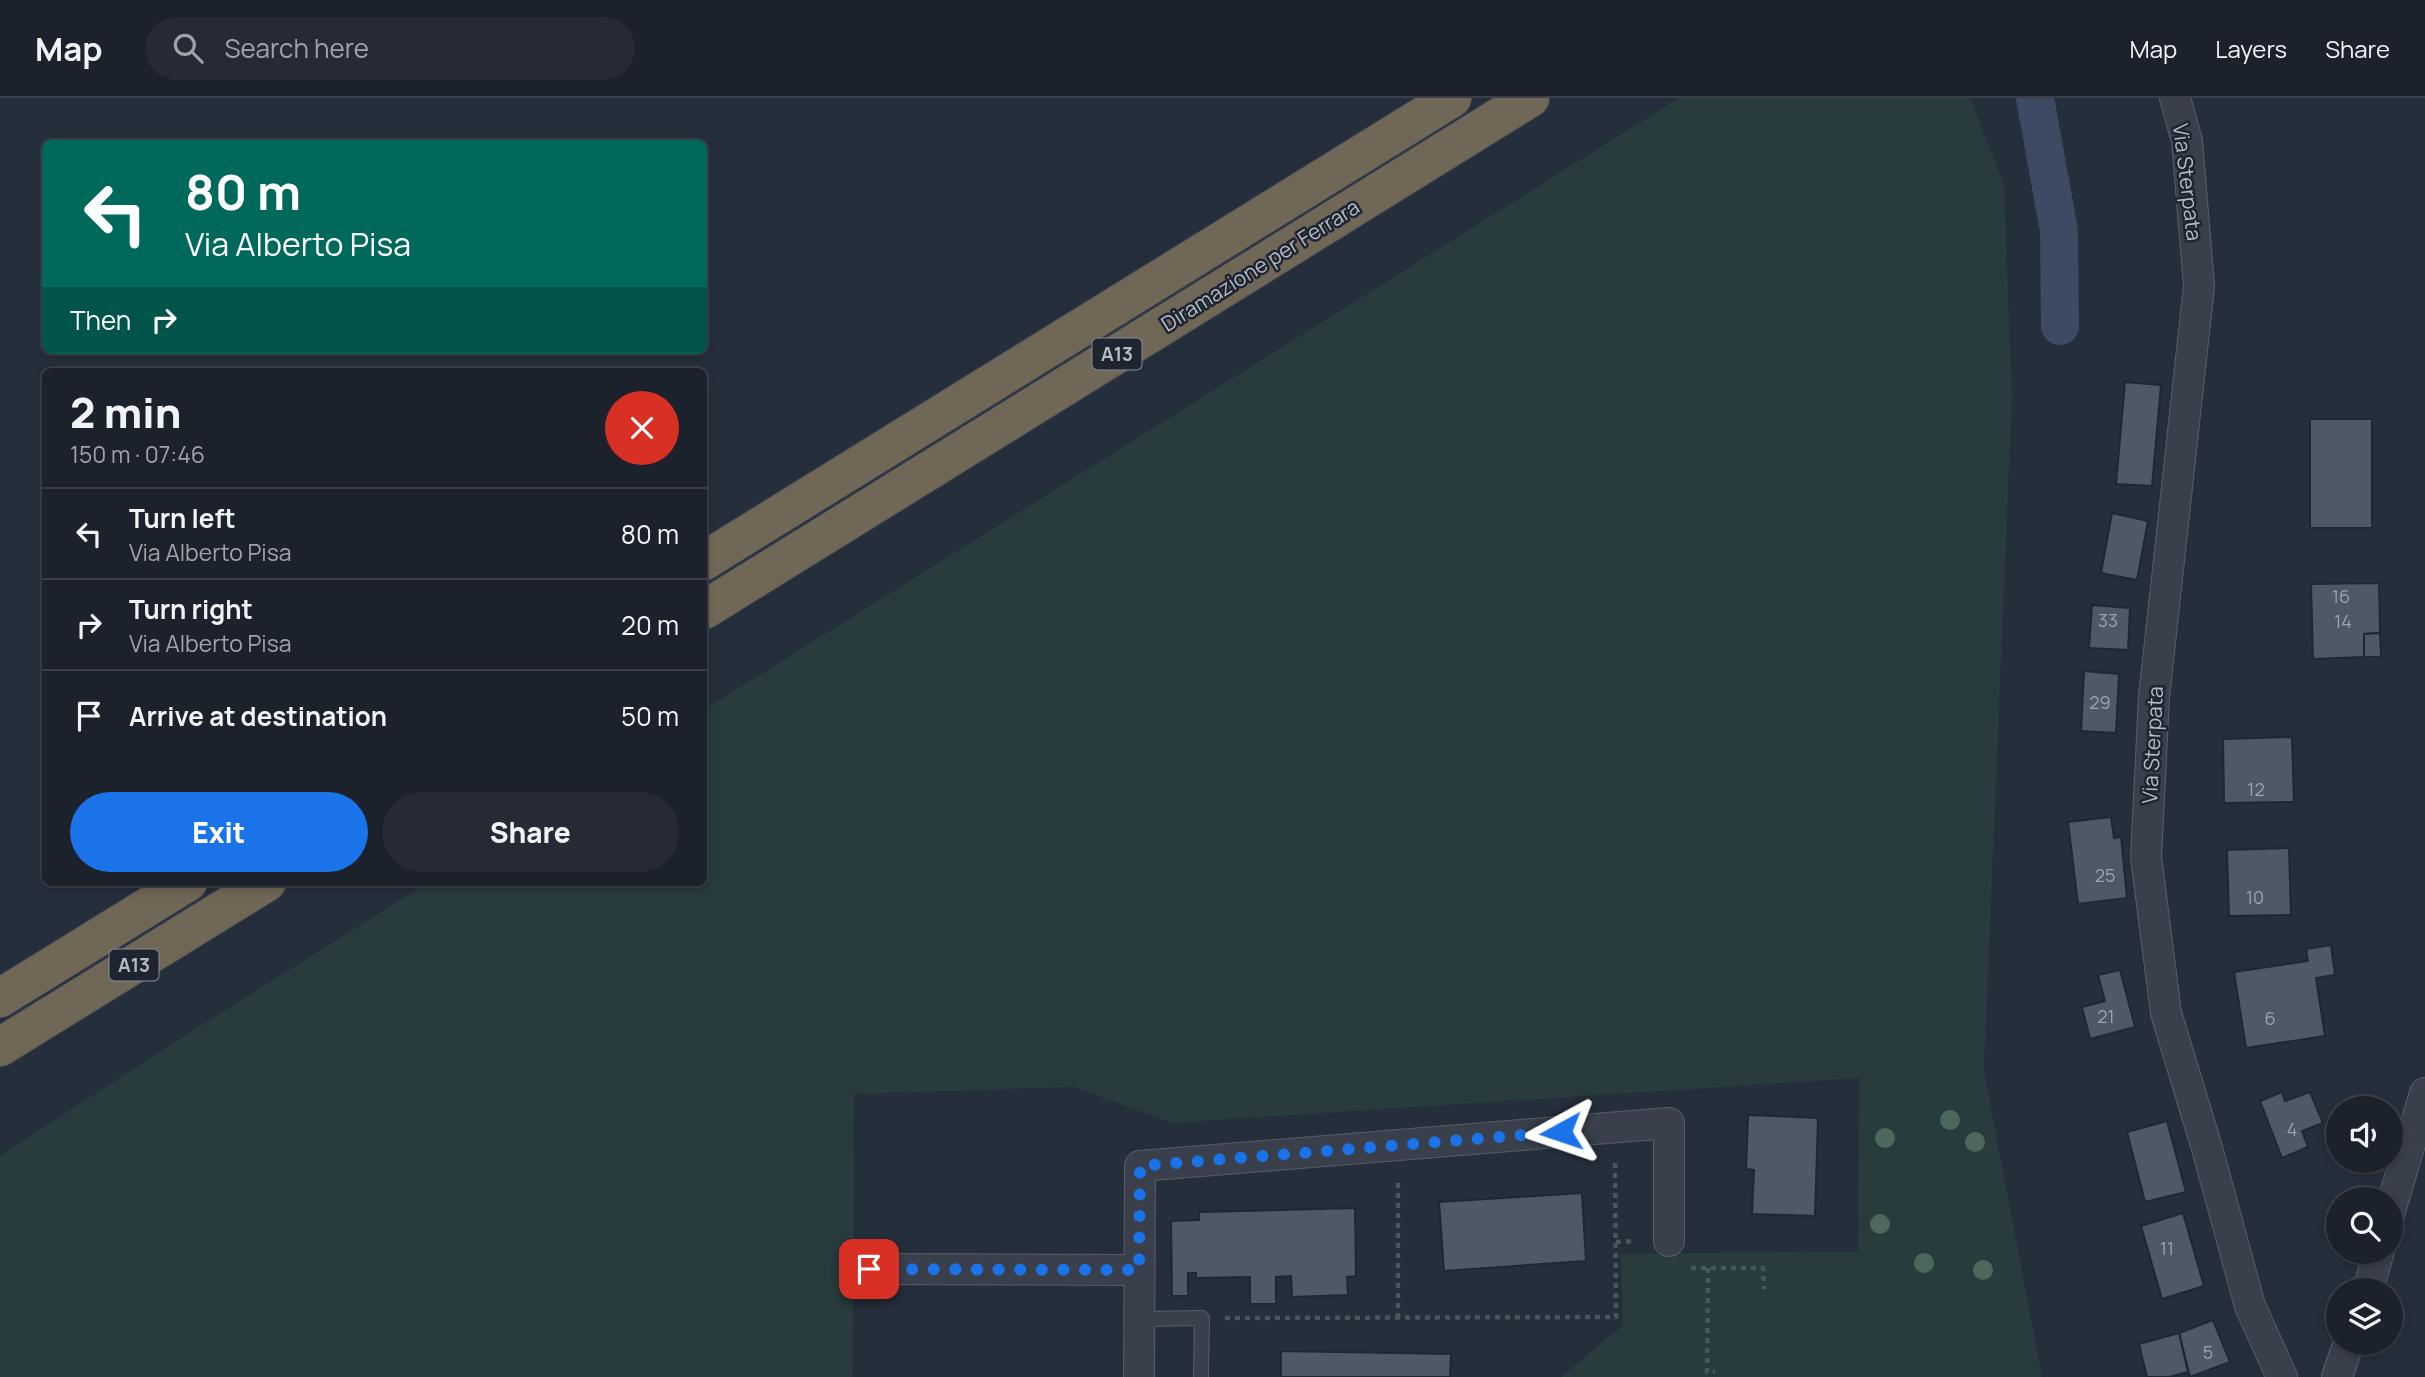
<!DOCTYPE html>
<html lang="en">
<head>
<meta charset="utf-8">
<style>
  :root { --surface:#1c222c; --page:#252a34; --text:#f1f3f6; --muted:#a0a4a9; --line:#3a3f48; --accent:#1a73e8 }
  body { margin:0; font-family:Manrope,sans-serif; background:var(--page); color:var(--text); height:100vh; display:flex; flex-direction:column; font-size:26px; white-space:nowrap }
  * { box-sizing:border-box; margin:0 }
  p { font-size:23px; color:var(--muted) }
  .icon { flex:none; width:38px; height:38px; fill:none; stroke:currentColor; stroke-width:2; stroke-linecap:round; stroke-linejoin:round }
  .map { position:relative; flex:1; overflow:hidden }
  .details { position:absolute; left:42px; top:270px; width:665px; height:518px; display:flex; flex-direction:column; background:var(--surface); border-radius:10px; box-shadow:0 4px 10px #0003,0 0 0 2px var(--line) }
  .details>* { flex:none }
  .top-card { position:absolute; left:42px; top:42px; width:665px; height:214px; border-radius:10px; box-shadow:0 4px 10px #0003,0 0 0 2px var(--line); background:#00695c; color:#fff; overflow:hidden }
  .controls { position:absolute; left:2326px; top:998px; display:grid; gap:14px }
  .controls a { display:grid; place-items:center; width:77px; height:77px; border-radius:50%; background:var(--surface); box-shadow:0 4px 10px #0003,0 0 0 2px var(--line); font-size:35px }
  .pin { position:absolute; display:grid; place-items:center; width:60px; height:60px; color:#fff; margin:-30px; border-radius:14px; box-shadow:0 4px 10px #0006 }
  .me { position:absolute; width:77px; margin:-38px; rotate:265deg; stroke-linejoin:round; filter:drop-shadow(0 0 5px #0008) }
  .turn { display:flex; align-items:center; gap:24px; height:147px; padding:0 28px; font-size:32px }
  .turn .icon { width:91px; height:91px; stroke-width:2.5 }
  .turn b { display:block; font-size:49px; line-height:60px }
  .then { display:flex; align-items:center; height:66px; padding:0 28px; background:#0003; gap:14px; font-size:26px }
  .round { display:grid; place-items:center; flex:none; width:74px; height:74px; border-radius:37px; background:var(--page) }
  .overview { display:flex; align-items:center; justify-content:space-between; height:119px; padding:0 28px }
  h1 { font-size:42px; font-weight:800; line-height:52px }
  .cta { display:flex; gap:14px; margin-top:auto; padding:14px 28px }
  .cta a { flex:1; height:80px; border-radius:42px; background:var(--accent); color:#fff; font-size:28px; font-weight:800; line-height:80px; text-align:center }
  .cta a+a { background:var(--page); color:var(--text) }
  ul { padding:0; list-style:none }
  li { display:flex; align-items:center; gap:21px; height:91px; padding:0 28px; border-top:2px solid var(--line) }
  li div { flex:1 }
  li b { display:block; font-size:26px }
  li em { font-style:normal }
  header { display:flex; align-items:center; gap:42px; box-sizing:border-box; height:98px; padding:0 35px; background:var(--surface); border-bottom:2px solid var(--line) }
  header strong { font-size:33px }
  nav { display:flex; gap:38px; margin-inline-start:auto; font-size:24px }
  .search { width:490px; height:63px; background:var(--page); display:flex; align-items:center; gap:18px; box-sizing:border-box; padding:0 24px; border-radius:38px; color:var(--muted); font-size:26px }
  .map>svg:first-child { display:block }
  .green { fill:#283b3d }
  .lines { fill:none; stroke-linecap:round; stroke-linejoin:round }
  .canal { stroke:#3c4b63; stroke-width:38 }
  .building { fill:#4e5867; stroke:#202732; stroke-width:2 }
  .service-casing { stroke:#575e69; stroke-width:16 }
  .minor-casing { stroke:#575e69; stroke-width:32 }
  .motorway-casing { stroke:#444b56; stroke-width:40 }
  .path { stroke:#47585b; stroke-width:4.5; stroke-dasharray:5 5; stroke-linecap:butt }
  .service { stroke:#39404b; stroke-width:14 }
  .minor { stroke:#39404b; stroke-width:30 }
  .motorway { stroke:#716756; stroke-width:38 }
  .tree { fill:#4d675c }
  .route { stroke:#1a73e8; stroke-width:12; stroke-dasharray:0 21.6 }
  .labels { text-anchor:middle; dominant-baseline:central; stroke-width:5; stroke-linejoin:round; paint-order:stroke }
  .number-label { font-size:18px; fill:#9aa2af }
  .shield { fill:#1e2530; stroke:#878e9a; stroke-width:2 }
  .shield-label { font-size:19px; font-weight:bold; fill:#b4bbc7 }
  .street-label { font-size:21px; fill:#b4bbc7; stroke:#1e2530 }
</style>
</head>
<body>
<header>
<strong>Map</strong>
<div class="search"><svg class="icon" aria-label="search" viewBox="0 0 24 24"><circle cx="10" cy="10" r="6"/><path d="M15 15l6 6"/></svg>Search here</div>
<nav><a>Map</a><a>Layers</a><a>Share</a></nav>
</header>
<div class="map">
<svg width="2425" height="1279" viewBox="0 0 2425 1279">
  <rect width="100%" height="100%" fill="#252e3b"/>
  <path class="green" d="M1679 0H1970L2004 86 2012 299 1984 972 2042 1279H1561L1623 1227 1620 1156 1858 1153 1859 980 1172 1025 1074 989 854 996 853 1279H0V1058L165 950 429 784H704V612Z"/>
  <g class="lines">
    <path class="canal" d="M2035 0 2059 133 2060 228"/>
  </g>
  <g class="building">
    <path d="M2125 284 2161 287 2152 388 2116 386Z"/>
    <rect x="2310" y="321" width="62" height="109"/>
    <path d="M2112 415 2148 423 2137 482 2101 475Z"/>
    <path d="M2379 485 2380 535 2364 536V559L2313 561 2311 486Z"/>
    <path d="M2092 507 2130 510 2128 552 2089 550Z"/>
    <path d="M2380 535 2381 559H2364V536Z"/>
    <path d="M2084 573 2119 576 2116 635 2081 633Z"/>
    <path d="M2292 639 2294 704 2224 705 2223 641Z"/>
    <path d="M2111 719 2114 740 2121 739 2127 800 2078 806 2068 724Z"/>
    <path d="M2289 750 2291 817 2229 818 2227 752Z"/>
    <path d="M2331 847 2335 877 2316 880 2325 938 2246 950 2234 874 2308 863 2306 851Z"/>
    <path d="M2120 872 2135 929 2090 941 2082 909 2105 903 2098 877Z"/>
    <path d="M2282 994 2285 1003 2310 994 2323 1025 2302 1033 2308 1049 2282 1060 2260 1003Z"/>
    <path d="M1748 1017 1818 1020 1815 1118 1752 1116 1754 1072 1746 1071Z"/>
    <path d="M2167 1023 2186 1094 2145 1104 2127 1034Z"/>
    <path d="M1582 1095 1586 1163 1444 1173 1439 1104Z"/>
    <path d="M1355 1110 1356 1178 1347 1179 1348 1197 1292 1199 1291 1178 1276 1179V1206H1250V1179L1196 1180V1175H1188V1198H1172L1171 1123 1199 1122V1114Z"/>
    <path d="M2183 1115 2204 1188 2162 1201 2141 1128Z"/>
    <path d="M2213 1222 2230 1264 2190 1279 2179 1235Z"/>
    <path d="M2179 1235 2188 1274 2169 1279H2147L2139 1246Z"/>
    <path d="M1281 1253 1451 1256 1450 1279H1281Z"/>
  </g>
  <g class="lines">
    <g class="service-casing">
      <path id="service" d="M1139 1221 1202 1220 1201 1279"/>
    </g>
    <g class="minor-casing">
      <g id="minor">
        <path d="M2175 0 2187 43 2199 188 2154 599 2146 759 2166 915 2207 1050 2250 1208 2282 1279"/>
        <path d="M2390 1113 2425 995"/>
        <path d="M869 1171 1139 1172"/>
        <path d="M2368 1192 2379 1153"/>
        <path d="M1139 1279 1140 1068 1669 1025V1143"/>
        <path d="M2337 1279 2349 1244"/>
      </g>
    </g>
    <g class="motorway-casing">
      <g id="motorway">
        <path d="M704 463 1452 0"/>
        <path d="M704 512 1530 0"/>
        <path d="M0 900 188 784"/>
        <path d="M0 949 267 784"/>
      </g>
    </g>
    <g class="path">
      <path d="M1616 1144 1636 1143"/>
      <path d="M1691 1170H1763L1764 1191"/>
      <path d="M1708 1170 1707 1274 1715 1273"/>
      <path d="M1225 1220 1616 1219 1615 1062"/>
      <path d="M1398 1220V1080"/>
    </g>
    <use href="#service" class="service"/>
    <use href="#minor" class="minor"/>
    <use href="#motorway" class="motorway"/>
  </g>
  <g class="tree">
    <circle cx="1950" cy="1022" r="10"/>
    <circle cx="1885" cy="1040" r="10"/>
    <circle cx="1975" cy="1044" r="10"/>
    <circle cx="1880" cy="1126" r="10"/>
    <circle cx="1924" cy="1165" r="10"/>
    <circle cx="1983" cy="1172" r="10"/>
  </g>
  <g class="lines">
    <path class="route" d="M869 1171 1139 1172 1140 1068 1561 1034"/>
  </g>
  <g class="labels">
    <g class="number-label">
      <text x="2341" y="498">16</text>
      <text x="2108" y="522">33</text>
      <text x="2343" y="523">14</text>
      <text x="2100" y="604">29</text>
      <text x="2256" y="691">12</text>
      <text x="2105" y="777">25</text>
      <text x="2255" y="799">10</text>
      <text x="2106" y="918">21</text>
      <text x="2270" y="920">6</text>
      <text x="2292" y="1031">4</text>
      <text x="2167" y="1150">11</text>
      <text x="2208" y="1254">5</text>
    </g>
    <g class="shield">
      <rect x="1092.5" y="240.5" width="49" height="31" rx="5"/>
      <rect x="109.5" y="851.5" width="49" height="31" rx="5"/>
    </g>
    <g class="shield-label">
      <text x="1117" y="256">A13</text>
      <text x="134" y="867">A13</text>
    </g>
    <g class="street-label">
      <text transform="translate(2188 84) rotate(83)">Via Sterpata</text>
      <text transform="translate(1260 167) rotate(-32)">Diramazione per Ferrara</text>
      <text transform="translate(2152 647) rotate(-87)">Via Sterpata</text>
    </g>
  </g>
</svg>
<div class="controls">
<a><svg class="icon" aria-label="sound" viewBox="0 0 24 24"><path d="M4 9h4l5-4v14l-5-4H4zM17 9q2 3 0 6"/></svg></a>
<a><svg class="icon" aria-label="search" viewBox="0 0 24 24"><circle cx="10" cy="10" r="6"/><path d="M15 15l6 6"/></svg></a>
<a><svg class="icon" aria-label="layers" viewBox="0 0 24 24"><path d="M12 4l9 5-9 5-9-5zM3 14l9 5 9-5"/></svg></a>
</div>
<div class="pin" style="left:869px;top:1171px;background:#d93025"><svg class="icon" aria-label="arrive" viewBox="0 0 24 24"><path d="M6 21V4h12l-3 4 3 4H6"/></svg></div>
<svg class="me" style="left:1561px;top:1034px" viewBox="-20 -20 40 40"><path d="M0-17L14 15 0 8-14 15z" fill="#1a73e8" stroke="#fff" stroke-width="4"/></svg>
<div class="top-card">
<div class="turn"><svg class="icon" aria-label="left" viewBox="0 0 24 24"><path d="M17 20v-9H6M10 6l-5 5 5 5"/></svg><div><b>80 m</b>Via Alberto Pisa</div></div>
<div class="then">Then<svg class="icon" aria-label="right" viewBox="0 0 24 24"><path d="M7 20v-9h11M14 6l5 5-5 5"/></svg></div>
</div>
<section class="details">
<div class="overview"><div><h1>2 min</h1><p>150 m · 07:46</p></div><a class="round" style="background:#d93025;color:#fff"><svg class="icon" aria-label="close" viewBox="0 0 24 24"><path d="M6 6l12 12M18 6L6 18"/></svg></a></div>
<ul>
<li><svg class="icon" aria-label="left" viewBox="0 0 24 24"><path d="M17 20v-9H6M10 6l-5 5 5 5"/></svg><div><b>Turn left</b><p>Via Alberto Pisa</p></div><em>80 m</em></li>
<li><svg class="icon" aria-label="right" viewBox="0 0 24 24"><path d="M7 20v-9h11M14 6l5 5-5 5"/></svg><div><b>Turn right</b><p>Via Alberto Pisa</p></div><em>20 m</em></li>
<li><svg class="icon" aria-label="arrive" viewBox="0 0 24 24"><path d="M6 21V4h12l-3 4 3 4H6"/></svg><div><b>Arrive at destination</b></div><em>50 m</em></li>
</ul>
<div class="cta"><a>Exit</a><a>Share</a></div>
</section>
</div>
</body>
</html>
